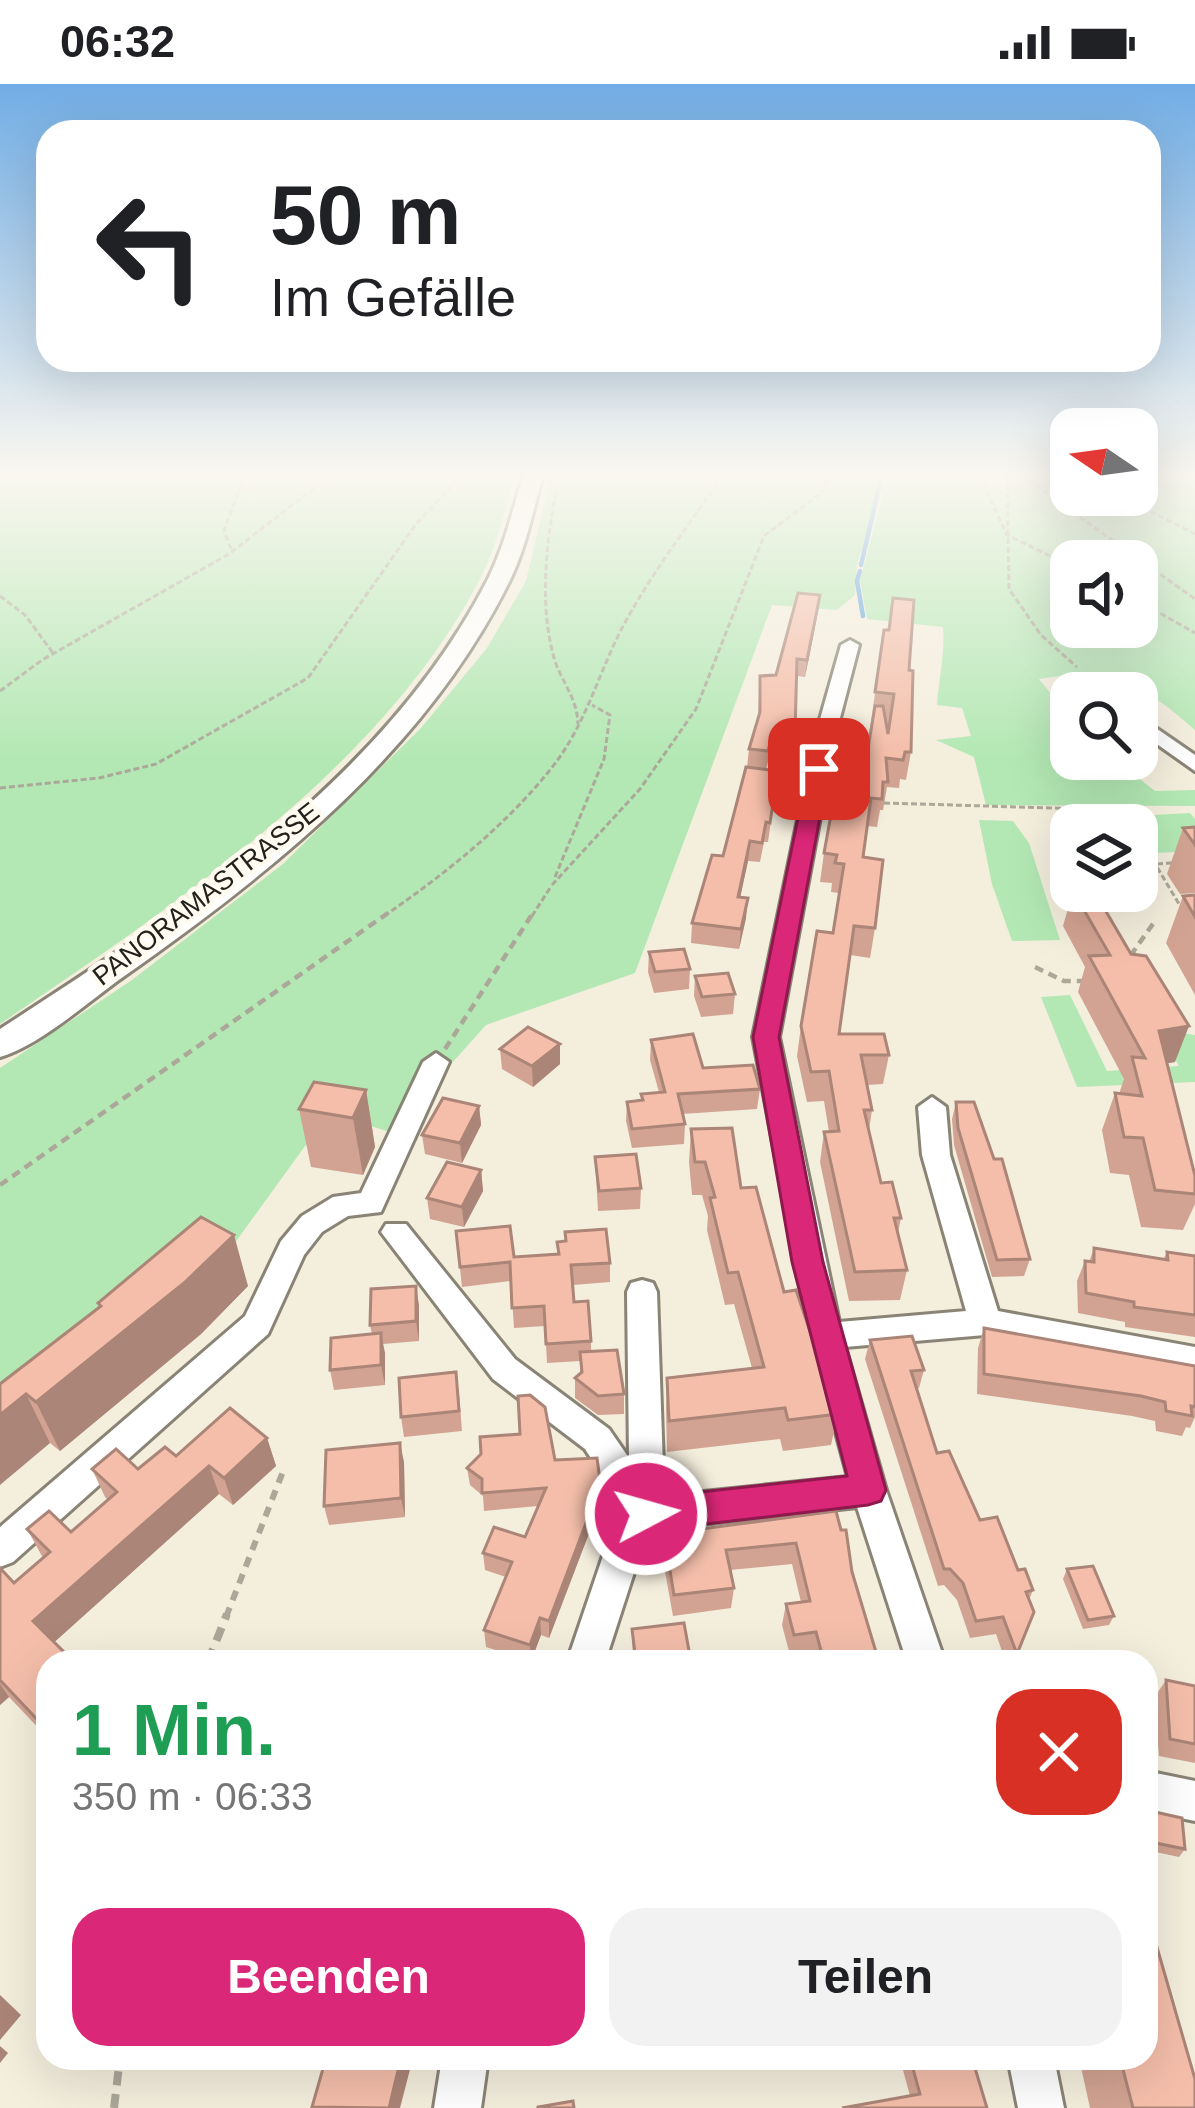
<!DOCTYPE html>
<html lang="de">
<head>
<meta charset="utf-8">
<style>
  :root { --surface:#fff; --page:#f2f2f2; --text:#202124; --muted:#757577; --accent:#db2777 }
  body { margin:0; font-family:Arial,sans-serif; background:var(--page); color:var(--text); height:100vh; display:flex; flex-direction:column; font-size:45px; white-space:nowrap }
  * { box-sizing:border-box; margin:0 }
  p { font-size:39px; color:var(--muted) }
  .icon { flex:none; width:66px; height:66px; fill:none; stroke:currentColor; stroke-width:2; stroke-linecap:round; stroke-linejoin:round }
  .map { position:relative; flex:1; overflow:hidden }
  .sheet { position:absolute; left:36px; top:1566px; width:1122px; height:420px; display:flex; flex-direction:column; background:var(--surface); border-radius:36px; box-shadow:0 12px 48px #0002 }
  .sheet>* { flex:none }
  .guide { position:absolute; left:36px; top:36px; width:1125px; height:252px; border-radius:36px; box-shadow:0 12px 48px #0002; background:#fff; color:var(--text); overflow:hidden }
  .needle { width:78px; rotate:283deg }
  .buttons { position:absolute; left:1050px; top:324px; display:grid; gap:24px }
  .buttons a { display:grid; place-items:center; width:108px; height:108px; border-radius:24px; background:var(--surface); box-shadow:0 12px 48px #0002; font-size:60px }
  .pin { position:absolute; display:grid; place-items:center; width:102px; height:102px; color:#fff; margin:-51px; border-radius:24px; box-shadow:0 6px 18px #0006 }
  .me { position:absolute; width:132px; margin:-66px; rotate:84deg; stroke-linejoin:round; filter:drop-shadow(0 0 9px #0008) }
  .turn { display:flex; align-items:center; gap:42px; height:252px; padding:0 36px; font-size:54px }
  .turn .icon { width:156px; height:156px; stroke-width:2.5 }
  .turn b { display:block; font-size:84px; line-height:102px }
  .round { display:grid; place-items:center; flex:none; width:126px; height:126px; border-radius:36px; background:var(--page) }
  .headline { display:flex; align-items:center; justify-content:space-between; height:204px; padding:0 36px }
  h1 { font-size:72px; font-weight:700; line-height:90px; color:#1e9e55 }
  .button { display:flex; gap:24px; margin-top:auto; padding:24px 36px }
  .button a { flex:1; height:138px; border-radius:36px; background:var(--accent); color:#fff; font-size:48px; font-weight:700; line-height:138px; text-align:center }
  .button a+a { background:var(--page); color:var(--text) }
  .status { display:flex; justify-content:space-between; align-items:center; height:84px; padding:0 60px; background:var(--surface); direction:ltr }
  .status svg { height:33px; fill:currentColor }
  .map>svg:first-child { display:block }
  .green { fill:#b3e8b4; fill-rule:evenodd }
  .lines { fill:none; stroke-linecap:round; stroke-linejoin:round }
  .stream { stroke:#5fa3e0; stroke-width:4.5 }
  .minor-casing { stroke:#898475; stroke-width:6 }
  .major-casing { stroke:#898475; stroke-width:6 }
  .path-far3 { stroke:#aba799; stroke-width:3; stroke-dasharray:6 3; stroke-linecap:butt }
  .path-far2 { stroke:#aba799; stroke-width:4.5; stroke-dasharray:9 6; stroke-linecap:butt }
  .path-far1 { stroke:#aba799; stroke-width:6; stroke-dasharray:10 8; stroke-linecap:butt }
  .path { stroke:#aba799; stroke-width:8; stroke-dasharray:14 9; stroke-linecap:butt }
  .minor { fill:#fff; fill-rule:evenodd }
  .major { fill:#fff; fill-rule:evenodd }
  .wall { fill:#d2a392 }
  .shaded-wall { fill:#ab8577 }
  .building { fill:#f4beaa; stroke:#ab8577; stroke-width:3 }
  .route { fill:#db2777; stroke:#8e194d; stroke-width:3 }
  .labels { text-anchor:middle; dominant-baseline:central; stroke-width:9; stroke-linejoin:round; paint-order:stroke }
  .far-street-label { font-size:27px; fill:#23211b; stroke:#fffbf1 }
</style>
</head>
<body>
<div class="status"><b>06:32</b><svg viewBox="0 0 49 12"><path d="M0 12V9h3v3zM5 12V6h3v6zM10 12V3h3v9zM15 12V0h3v12zM26 1h20v11H26zM47 4h2v5h-2z"/></svg></div>
<div class="map">
<svg width="1195" height="2024" viewBox="0 0 1195 2024">
  <rect width="100%" height="100%" fill="#f4eedd"/>
  <g class="green">
    <path d="M0 391H515C505 426 497 462 480 495 382 684 172 823 0 940Z"/>
    <path d="M551 391H1071V411H1137V391H1195V646C1169 624 1144 599 1110 606L1086 588 1039 595 1071 634V675H1114L1155 707 1195 706V722L986 721 974 673 936 656 971 652 962 624 937 621C939 593 945 571 943 543L867 535 860 497 883 409 879 407 857 481 855 511 837 526 772 521 635 889 486 941 390 1048 329 1029 221 1178 0 1323V984L132 896 283 780 421 644 487 564 526 497ZM1071 477H1137V543H1071Z"/>
    <path d="M1190 729 1195 735V767L1137 770V741H1103L1098 734Z"/>
    <path d="M979 736 1013 737 1029 759 1060 856 1012 857 992 800Z"/>
    <path d="M1070 911 1107 987 1179 982 1157 945 1195 951V998L1077 1003 1041 913Z"/>
  </g>
  <g class="lines">
    <g class="stream">
      <path d="M861 481 882 391"/>
      <path d="M860 487 857 497 863 532"/>
    </g>
    <g class="minor-casing">
      <g id="minor">
        <path d="M850 556 859 561 835 653 779 953 839 1238 966 1227 922 1071 918 1023 932 1013 946 1023 950 1071 998 1227 1195 1263V1289L985 1251 845 1263 886 1406 945 1578H907L857 1423 657 1445 639 1473 605 1578H567L605 1466 627 1430 585 1365 493 1295 381 1148 386 1140H406L515 1275 609 1345 629 1374 627 1208 631 1199 642 1196 653 1199 657 1208 664 1412 848 1393 810 1252 753 953 815 653 841 561Z"/>
        <path d="M1083 591H1097L1114 609H1093L1081 595Z"/>
        <path d="M1137 631 1195 671V687L1137 646Z"/>
        <path d="M436 969 449 978 381 1128 348 1132 322 1148 304 1171 268 1250 13 1478 0 1483V1443L245 1232 281 1157 302 1132 333 1113 361 1109 423 978Z"/>
        <path d="M1146 1687 1195 1697V1737L1146 1727Z"/>
        <path d="M442 1974H488L481 2024H434Z"/>
        <path d="M1008 1974H1054L1064 2024H1018Z"/>
      </g>
    </g>
    <g class="major-casing">
      <path id="major" d="M523 391H543C533 426 526 463 510 496 427 665 274 787 123 893 89 917 39 962 0 973V945C183 826 386 695 488 495 504 463 513 426 523 391Z"/>
    </g>
    <g class="path-far3">
      <path d="M559 391C548 448 538 512 553 570 559 596 577 611 578 640"/>
      <path d="M959 391 981 395 1007 451 1071 482"/>
      <path d="M1007 391 1009 505 1041 551 1077 583"/>
      <path d="M1021 391 1195 515"/>
      <path d="M1118 411 1195 450"/>
      <path d="M231 465 224 446 245 391"/>
      <path d="M0 512 25 531 53 569"/>
      <path d="M1137 516 1195 549"/>
      <path d="M0 607 42 576 229 470 331 391"/>
      <path d="M0 704 99 694 156 680 308 594 416 440 462 391"/>
      <path d="M884 719 1086 725"/>
      <path d="M1148 768 1182 825"/>
      <path d="M1139 781 1172 779"/>
      <path d="M555 793 604 675 610 631 592 621"/>
      <path d="M552 801 640 705 696 625 764 452 821 409 829 391"/>
      <path d="M384 832C445 790 503 744 550 686 585 643 597 593 621 546 650 491 688 442 723 391"/>
      <path d="M532 832 550 804"/>
    </g>
    <g class="path-far2">
      <path d="M1135 872 1133 868 1155 837"/>
      <path d="M1035 883 1064 897H1085"/>
      <path d="M445 965 533 829"/>
      <path d="M0 1101 388 829"/>
    </g>
    <path class="path-far1" d="M226 1533 284 1385"/>
    <g class="path">
      <path d="M208 1578 227 1530"/>
      <path d="M114 2024 120 1974"/>
    </g>
    <use href="#minor" class="minor"/>
    <use href="#major" class="major"/>
  </g>
  <g class="wall">
    <path d="M818 527 805 593 797 592 793 666 771 667 766 685 747 683 749 665 758 633 760 592 776 591Z"/>
    <path d="M884 546 909 586 911 668 906 696 900 695 899 704 887 703 883 726H880L877 743 867 742 863 773 875 844 870 874 850 871 839 950 889 971 883 1000 867 1001 872 1026 869 1046 881 1099 901 1134 898 1149 907 1186 900 1216 849 1217 820 1078 824 1048H829L824 1017 807 1018 797 972 801 942 833 849 839 809 831 808 832 799 820 798 824 769 862 701Z"/>
    <path d="M778 687 768 758H764L760 778 748 777 740 813 746 834 739 865 691 859 692 839 723 772Z"/>
    <path d="M1195 743V809L1180 810 1167 790 1183 744Z"/>
    <path d="M1073 807 1175 978 1167 979 1195 1092V1120L1183 1146 1141 1143 1129 1091 1110 1089 1102 1046 1115 1009 1119 1010 1124 995 1078 908 1085 883 1063 842Z"/>
    <path d="M1195 811V911L1166 859 1183 812Z"/>
    <path d="M649 868 690 885 689 905 654 909 648 888Z"/>
    <path d="M695 892 735 910 733 930 701 933 694 912Z"/>
    <path d="M651 956 703 984 760 1005 757 1025 682 1030 685 1040 684 1060 632 1064 626 1037 627 1018 641 1016V1010L659 1008 650 976Z"/>
    <path d="M560 960V980L533 1003 502 985 500 965Z"/>
    <path d="M366 1006 375 1063 363 1091 311 1083 299 1025Z"/>
    <path d="M956 1018 1030 1175 1024 1192 992 1193 954 1061 952 1035Z"/>
    <path d="M479 1022 481 1041 462 1079 425 1070 422 1051Z"/>
    <path d="M691 1045 741 1104 838 1330 831 1361 783 1367 780 1355 667 1368 666 1325 667 1294 752 1284 734 1220 725 1221 707 1146 708 1132 702 1111H692L689 1078Z"/>
    <path d="M595 1073 641 1104 640 1125 598 1127Z"/>
    <path d="M481 1086 483 1107 464 1143 430 1135 427 1114Z"/>
    <path d="M456 1147 514 1173 610 1179V1198L573 1201 574 1218 591 1257V1267L624 1310V1330L598 1331 575 1314V1294L580 1289V1277L547 1279 545 1242 514 1244 511 1197 462 1203Z"/>
    <path d="M1094 1164 1163 1176 1167 1168 1194 1172 1195 1169V1253L1125 1243V1238L1078 1229 1077 1197 1085 1177 1089 1178Z"/>
    <path d="M248 1202 201 1250 60 1367 50 1359 0 1300 100 1223 98 1219Z"/>
    <path d="M416 1202 419 1222V1257L383 1260 385 1301 334 1306 330 1286 372 1250 370 1241Z"/>
    <path d="M984 1244 1195 1282V1333L1190 1344 1186 1343 1182 1352 1156 1347 1155 1337 1132 1332 977 1310 978 1264Z"/>
    <path d="M870 1256 924 1286 919 1304H916L937 1369 980 1436 1033 1506 1029 1516 1017 1570 1004 1573 996 1550 970 1554 957 1516 944 1501 938 1502 865 1275Z"/>
    <path d="M459 1308 462 1347 404 1353 401 1333Z"/>
    <path d="M267 1354 276 1382 233 1421 219 1410 54 1558 48 1578V1654L9 1613 0 1621V1484L14 1499 43 1474 27 1445 71 1448 108 1416 105 1413 92 1385H138L176 1372Z"/>
    <path d="M555 1376 604 1425V1442L591 1444 549 1554 541 1551 531 1577 486 1563 484 1546 506 1493 485 1486 483 1469 525 1453 538 1422 484 1427 483 1412 470 1401 467 1384Z"/>
    <path d="M404 1378 405 1433 329 1441 324 1422Z"/>
    <path d="M836 1427 879 1578H814L811 1568 790 1571 782 1541 786 1520 801 1518 792 1480 730 1486 734 1504 731 1524 673 1532 662 1471 664 1450Z"/>
    <path d="M1067 1485 1114 1532 1109 1541 1083 1545 1063 1495Z"/>
    <path d="M632 1545 691 1578H633Z"/>
    <path d="M1166 1596 1195 1602V1679L1159 1672 1154 1614Z"/>
    <path d="M1146 1726 1185 1765 1179 1773 1146 1766Z"/>
    <path d="M910 1974 987 2024 910 2012 903 1986Z"/>
    <path d="M1079 1974H1146L1195 2024H1090Z"/>
  </g>
  <g class="shaded-wall">
    <path d="M820 511 818 527 805 593 807 576Z"/>
    <path d="M750 757 748 777 736 833 738 813Z"/>
    <path d="M748 814 746 834 739 865 741 845Z"/>
    <path d="M1189 942 1175 978 1146 983 1159 947Z"/>
    <path d="M560 960V980L533 1003 532 982Z"/>
    <path d="M366 1006 375 1063 363 1091 353 1034Z"/>
    <path d="M479 1022 481 1041 462 1079 460 1059Z"/>
    <path d="M481 1086 483 1107 464 1143 462 1123Z"/>
    <path d="M234 1151 248 1202 201 1250 60 1367 36 1318Z"/>
    <path d="M416 1202 419 1222V1257L416 1237Z"/>
    <path d="M381 1249 385 1269V1301L381 1281Z"/>
    <path d="M26 1310 50 1359 0 1401V1331Z"/>
    <path d="M267 1354 276 1382 233 1421 224 1394Z"/>
    <path d="M400 1359 404 1378 405 1433 401 1414Z"/>
    <path d="M209 1382 219 1410 49 1563 33 1537Z"/>
    <path d="M591 1426V1444L549 1554V1537Z"/>
    <path d="M540 1534 541 1551 531 1577 530 1561Z"/>
    <path d="M0 1600 9 1613 0 1621Z"/>
    <path d="M0 1911 21 1931 0 1956Z"/>
    <path d="M0 1962 8 1969 0 1979Z"/>
    <path d="M401 1974H413L400 2024H389Z"/>
  </g>
  <g class="building">
    <path d="M798 509 820 511 807 576 797 575 795 649H773L768 667 749 665 760 628V592L776 591Z"/>
    <path d="M893 514 914 516 909 586 913 587 911 668H905L903 676 886 674 888 698H883L882 715 871 714 863 773 883 776 875 844 854 842 839 950H884L889 971H861L872 1026H864L881 1099 892 1098 901 1134H894L907 1186 855 1188 824 1048 839 1047 829 987 811 988 801 942 817 847 833 849 844 780 835 779 837 771 824 769 837 698 862 701 875 622H883L888 650 894 610 875 608 884 546H889Z"/>
    <path d="M746 683 778 687 770 739 766 738 762 759 750 757 738 813 748 814 741 845 692 839 712 771 723 772Z"/>
    <path d="M1195 743V761L1183 744Z"/>
    <path d="M1073 807H1094L1131 870 1146 872 1189 942 1159 947 1195 1092V1110L1155 1106 1143 1054 1124 1053 1115 1009 1142 1012 1132 973 1145 974 1089 872 1110 871Z"/>
    <path d="M1195 811V833L1183 812Z"/>
    <path d="M684 865 690 885 655 888 649 868Z"/>
    <path d="M728 889 735 910 702 913 695 892Z"/>
    <path d="M528 943 560 960 532 982 500 965Z"/>
    <path d="M693 950 703 984 753 981 760 1005 678 1010 685 1040 632 1045 627 1018 643 1016 641 1010 665 1008 651 956Z"/>
    <path d="M314 998 366 1006 353 1034 299 1025Z"/>
    <path d="M443 1014 479 1022 460 1059 422 1051Z"/>
    <path d="M956 1018H974L994 1075H1002L1030 1175 997 1176 958 1044Z"/>
    <path d="M732 1044 741 1104 756 1103 784 1208 796 1206 838 1330 788 1336 785 1324 669 1337 667 1294 764 1283 738 1188 728 1189 710 1114 715 1113 705 1078H695L691 1045Z"/>
    <path d="M636 1070 641 1104 599 1107 595 1073Z"/>
    <path d="M447 1078 481 1086 462 1123 427 1114Z"/>
    <path d="M201 1133 234 1151 184 1199 36 1318 26 1310 0 1331V1300L101 1222 98 1219Z"/>
    <path d="M510 1142 514 1173 559 1170 557 1158 566 1157 565 1148 606 1145 610 1179 571 1181 574 1218 588 1217 591 1257 546 1260 544 1222 512 1224 510 1178 460 1183 456 1147Z"/>
    <path d="M1094 1164 1168 1176 1167 1168 1195 1172V1231L1134 1223V1218L1086 1209 1085 1177 1094 1178Z"/>
    <path d="M416 1202V1237L370 1241 371 1205Z"/>
    <path d="M984 1244 1195 1282V1323L1191 1322 1192 1332 1166 1327 1165 1318 1141 1312 984 1290Z"/>
    <path d="M381 1249V1281L330 1286 331 1254Z"/>
    <path d="M912 1252 924 1286 911 1287 937 1369 949 1367 980 1436 997 1433 1018 1486 1025 1485 1033 1506 1026 1508 1034 1528 1017 1570 1024 1569 1027 1578H979L1017 1570 1003 1533 976 1537 963 1499 950 1485H944L870 1256Z"/>
    <path d="M617 1266 624 1310 598 1312 575 1294 582 1288 580 1268Z"/>
    <path d="M456 1288 459 1327 401 1333 399 1294Z"/>
    <path d="M530 1311 545 1323 555 1376 597 1374 604 1425 591 1426 549 1537 540 1534 530 1561 484 1546 512 1478 483 1469 494 1443 525 1453 546 1404 482 1409V1395L467 1384 481 1370 480 1353 520 1350 518 1312Z"/>
    <path d="M230 1324 267 1354 224 1394 209 1382 33 1537 74 1578H48V1647L0 1596V1484L14 1499 50 1468 27 1445 49 1427 71 1448 117 1408 92 1385 116 1365 138 1385 165 1363 176 1372Z"/>
    <path d="M400 1359 401 1414 324 1422 326 1366Z"/>
    <path d="M836 1427 841 1446H846L852 1488 879 1578H824L816 1548 794 1551 786 1520 810 1517 796 1459 726 1466 734 1504 674 1511 664 1450Z"/>
    <path d="M1093 1482 1114 1532 1088 1536 1067 1485Z"/>
    <path d="M684 1539 691 1578H636L632 1545Z"/>
    <path d="M1166 1596 1195 1602V1660L1170 1655Z"/>
    <path d="M1146 1726 1182 1734 1185 1765 1146 1757Z"/>
    <path d="M1146 1832H1148L1195 1995V2024H1133L1120 1974H1146Z"/>
    <path d="M326 1974H401L389 2024 312 2023Z"/>
    <path d="M910 1974H972L987 2024H842L920 2010Z"/>
    <path d="M573 2017 574 2024H538V2023Z"/>
  </g>
  <linearGradient id="sky" x2="0" y2="1"><stop stop-color="#71ade5"/><stop offset="0.58" stop-color="#faf7f0"/><stop offset="1" stop-color="#faf7f0" stop-opacity="0"/></linearGradient>
  <rect width="1195" height="674" fill="url(#sky)"/>
  <path class="route" d="M819 679 829 685 779 953 823 1178 886 1406 881 1417 868 1421 646 1447 634 1442 629 1430 634 1419 646 1414 847 1392 792 1178 753 953 808 685Z"/>
  <g class="labels">
    <g class="far-street-label">
      <text transform="translate(206 810) rotate(-38)">PANORAMASTRASSE</text>
    </g>
  </g>
</svg>
<div class="buttons">
<a><svg class="needle" viewBox="-14 -14 28 28"><path d="M0-13l5 13h-10z" fill="#e53935"/><path d="M0 13l5-13h-10z" fill="#757577"/></svg></a>
<a><svg class="icon" aria-label="sound" viewBox="0 0 24 24"><path d="M4 9h4l5-4v14l-5-4H4zM17 9q2 3 0 6"/></svg></a>
<a><svg class="icon" aria-label="search" viewBox="0 0 24 24"><circle cx="10" cy="10" r="6"/><path d="M15 15l6 6"/></svg></a>
<a><svg class="icon" aria-label="layers" viewBox="0 0 24 24"><path d="M12 4l9 5-9 5-9-5zM3 14l9 5 9-5"/></svg></a>
</div>
<div class="pin" style="left:819px;top:685px;background:#d93025"><svg class="icon" aria-label="arrive" viewBox="0 0 24 24"><path d="M6 21V4h12l-3 4 3 4H6"/></svg></div>
<svg class="me" style="left:646px;top:1430px" viewBox="-20 -20 40 40"><circle r="17" fill="#db2777" stroke="#fff" stroke-width="3"/><path d="M0-11L8 9 0 5-8 9z" fill="#fff"/></svg>
<div class="guide">
<div class="turn"><svg class="icon" aria-label="left" viewBox="0 0 24 24"><path d="M17 20v-9H6M10 6l-5 5 5 5"/></svg><div><b>50 m</b>Im Gefälle</div></div>
</div>
<section class="sheet">
<div class="headline"><div><h1>1 Min.</h1><p>350 m · 06:33</p></div><a class="round" style="background:#d93025;color:#fff"><svg class="icon" aria-label="close" viewBox="0 0 24 24"><path d="M6 6l12 12M18 6L6 18"/></svg></a></div>
<div class="button"><a>Beenden</a><a>Teilen</a></div>
</section>
</div>
</body>
</html>
